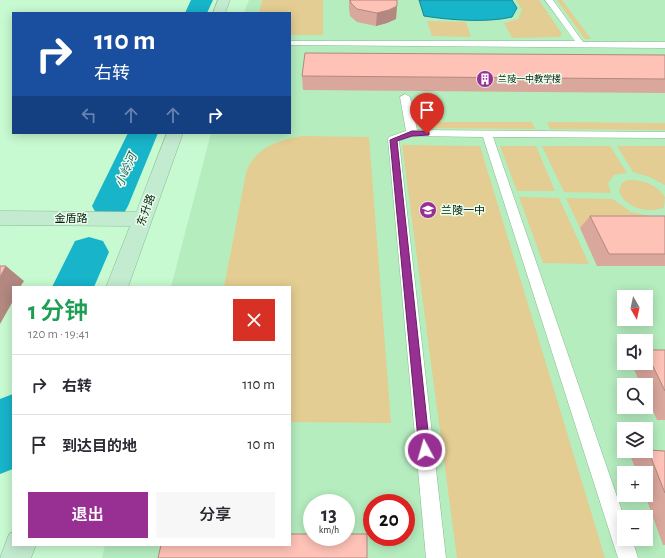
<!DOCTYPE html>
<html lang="zh">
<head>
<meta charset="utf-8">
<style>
  :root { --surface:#fff; --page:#f7f7f7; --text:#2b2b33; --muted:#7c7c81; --line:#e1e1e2; --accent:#983093 }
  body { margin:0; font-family:"Alegreya Sans","Noto Sans SC",sans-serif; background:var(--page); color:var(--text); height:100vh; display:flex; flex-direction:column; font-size:15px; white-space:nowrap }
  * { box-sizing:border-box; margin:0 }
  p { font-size:13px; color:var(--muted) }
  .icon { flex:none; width:22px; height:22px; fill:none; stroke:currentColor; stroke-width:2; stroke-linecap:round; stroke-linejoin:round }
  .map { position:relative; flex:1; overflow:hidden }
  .panel { position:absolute; left:12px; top:286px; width:279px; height:260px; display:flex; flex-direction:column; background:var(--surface); border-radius:0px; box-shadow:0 2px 10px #0003 }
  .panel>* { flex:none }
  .guide { position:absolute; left:12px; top:12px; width:279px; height:122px; border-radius:0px; box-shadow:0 2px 10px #0003; background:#1a4fa0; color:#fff; overflow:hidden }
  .needle { width:26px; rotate:171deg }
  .tools { position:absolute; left:617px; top:290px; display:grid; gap:8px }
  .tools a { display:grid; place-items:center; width:36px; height:36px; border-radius:0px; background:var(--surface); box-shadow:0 2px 10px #0003; font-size:20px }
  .speed { position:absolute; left:303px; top:494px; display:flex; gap:8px; font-size:20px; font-weight:700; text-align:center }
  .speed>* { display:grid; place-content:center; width:52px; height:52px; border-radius:50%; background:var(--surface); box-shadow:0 2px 10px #0003; line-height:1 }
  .speed small { font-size:10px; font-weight:400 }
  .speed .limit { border:6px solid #d22; background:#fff; color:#111 }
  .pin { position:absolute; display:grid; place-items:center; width:34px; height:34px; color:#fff; margin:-41px -17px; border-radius:50% 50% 50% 0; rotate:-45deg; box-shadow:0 0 4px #0007 }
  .pin .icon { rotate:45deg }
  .me { position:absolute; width:44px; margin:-22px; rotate:354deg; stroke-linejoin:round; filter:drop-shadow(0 0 3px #0008) }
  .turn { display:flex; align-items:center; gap:14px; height:84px; padding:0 16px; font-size:18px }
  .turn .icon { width:52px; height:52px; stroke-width:2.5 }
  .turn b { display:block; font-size:28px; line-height:34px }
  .lanes { display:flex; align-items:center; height:38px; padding:0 16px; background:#0003; justify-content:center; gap:20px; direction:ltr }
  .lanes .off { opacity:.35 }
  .round { display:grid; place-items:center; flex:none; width:42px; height:42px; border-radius:0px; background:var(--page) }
  .overview { display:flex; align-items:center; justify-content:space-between; height:68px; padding:0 16px }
  h1 { font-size:24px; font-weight:600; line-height:30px; color:#1e9e55 }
  .button { display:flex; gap:8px; margin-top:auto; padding:8px 16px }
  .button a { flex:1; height:46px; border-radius:0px; background:var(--accent); color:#fff; font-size:16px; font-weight:600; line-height:46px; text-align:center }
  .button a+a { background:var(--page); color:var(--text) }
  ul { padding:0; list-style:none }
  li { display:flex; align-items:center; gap:12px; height:60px; padding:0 16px; border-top:1px solid var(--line) }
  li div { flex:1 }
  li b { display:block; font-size:15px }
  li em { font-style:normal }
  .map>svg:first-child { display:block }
  .built { fill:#b5edbf; fill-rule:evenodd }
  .green { fill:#e3cd92 }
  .water { fill:#17b4ca; stroke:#138792 }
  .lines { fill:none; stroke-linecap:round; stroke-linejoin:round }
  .river { fill:#17b4ca; fill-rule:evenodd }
  .lane-casing { stroke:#89b992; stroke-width:1 }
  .secondary-casing { stroke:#89b992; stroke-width:1 }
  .lane { fill:#fff; fill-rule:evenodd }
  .secondary { fill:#c3ebd0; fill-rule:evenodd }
  .wall { fill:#daa79d }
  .shaded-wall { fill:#b28880 }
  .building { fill:#fec2b7; stroke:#b28880 }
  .route { fill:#983093; stroke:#631f60 }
  .labels { text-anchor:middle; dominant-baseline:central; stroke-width:3; stroke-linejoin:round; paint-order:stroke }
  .far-poi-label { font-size:9px; fill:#0b1e10; stroke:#eafeed; text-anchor:start }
  .street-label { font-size:11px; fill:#0b1e10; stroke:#eafeed }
  .poi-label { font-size:11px; fill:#0b1e10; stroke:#eafeed; text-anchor:start }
  .water-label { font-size:12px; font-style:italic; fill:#286069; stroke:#eafeed }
</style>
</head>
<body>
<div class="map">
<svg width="665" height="558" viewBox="0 0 665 558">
  <rect width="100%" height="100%" fill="#c7fad0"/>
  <path class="built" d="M249 0H665V558H102L105 545H290V287H171L211 133H290V13H244ZM624 297H646V319H624ZM624 341H646V363H624ZM624 385H646V407H624ZM624 429H646V451H624ZM624 473H646V495H624ZM312 503H346V537H312ZM372 503H406V537H372ZM624 517H646V539H624Z"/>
  <g class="green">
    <path d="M262 0H323V35H290V13H259Z"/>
    <path d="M516 0H539L562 34 559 37 512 38 504 23 518 19 522 10Z"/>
    <path d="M557 0H562L591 39H585Z"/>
    <path d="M427 21 466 22 471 37 432 36Z"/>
    <path d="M427 122H532L535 129 428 128Z"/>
    <path d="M547 122 665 123V130L550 129Z"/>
    <path d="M302 136 369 137 391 423 290 422V287H224L246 173C254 148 278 140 302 136Z"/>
    <path d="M402 145 480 146 605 558H457Z"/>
    <path d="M500 146H536L555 191H517Z"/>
    <path d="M542 146H610L627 173 614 175 608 183 611 193 564 192Z"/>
    <path d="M617 146H665V185L650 177 633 172Z"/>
    <path d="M627 180C641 179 657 184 665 197L664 207C649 215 623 207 619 190L622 183Z"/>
    <path d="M519 197 559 198 589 264 543 263Z"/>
    <path d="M566 198 613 199 631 212 655 217 665 229 580 228Z"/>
  </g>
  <path class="water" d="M419 0H512L517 8 512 17C487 23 449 20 424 16Z"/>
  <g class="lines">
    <g class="river">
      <path d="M191 0H213L207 13H185Z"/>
      <path d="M128 133H158L128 206 123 215 110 219 97 215 92 206Z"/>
      <path d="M89 237 103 241 109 252 94 287H52L75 241Z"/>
      <path d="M13 394V469L0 474V399Z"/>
    </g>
    <g class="lane-casing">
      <g id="lane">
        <path d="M545 0H553L583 42H665V48L290 45V41H575Z"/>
        <path d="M405 94 410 97 417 130 665 132V138L493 137 624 517V539H632L638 558H618L483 137 413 136 399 141 446 558H426L388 139 389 137 406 131 400 97Z"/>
      </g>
    </g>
    <g class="secondary-casing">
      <g id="secondary">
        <path d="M218 0H230L225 13H213Z"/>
        <path d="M167 133H183L128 287H106L130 226 0 225V211L136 212Z"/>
        <path d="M13 532V545H36L31 558H0L9 534Z"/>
      </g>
    </g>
    <use href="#lane" class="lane"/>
    <use href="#secondary" class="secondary"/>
  </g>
  <g class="wall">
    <path d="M349 0H397L396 19 387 23 376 26 357 22 350 16 349 8Z"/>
    <path d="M665 55V93L303 90 302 76Z"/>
    <path d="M590 216H665V266H597L580 228Z"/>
    <path d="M646 350H665V420H657L646 395V385H641L631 363H646Z"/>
    <path d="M648 450 665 451V545H663L645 495H646V473H637L630 455Z"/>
  </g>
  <g class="shaded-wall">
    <path d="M397 6 396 19 387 23 376 26 377 13Z"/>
    <path d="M6 266 24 281 20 287H13V301L0 324V277Z"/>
  </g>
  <g class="building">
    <path d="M350 0H397V6L389 10 377 13 357 9 351 3Z"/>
    <path d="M305 53 665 55V79L302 76Z"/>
    <path d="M590 216H665V254H609Z"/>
    <path d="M0 266H6L0 277Z"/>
    <path d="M646 350H665V391L646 352Z"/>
    <path d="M648 450 665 451V493Z"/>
    <path d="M290 534H312V537H346V534H367V558H158L161 545H290Z"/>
  </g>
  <path class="route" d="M427 131 429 132V135L412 136 397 141 430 450 429 454 425 455 420 454 419 450 390 140 412 131Z"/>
  <defs>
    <g id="building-disc" transform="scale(0.9)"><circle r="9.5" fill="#983093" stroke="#eafeed"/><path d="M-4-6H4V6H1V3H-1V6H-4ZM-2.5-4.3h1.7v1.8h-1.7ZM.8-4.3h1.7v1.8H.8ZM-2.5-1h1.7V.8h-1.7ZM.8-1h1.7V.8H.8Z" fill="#fff"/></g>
    <g id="school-disc" transform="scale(0.9)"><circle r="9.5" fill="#983093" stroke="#eafeed"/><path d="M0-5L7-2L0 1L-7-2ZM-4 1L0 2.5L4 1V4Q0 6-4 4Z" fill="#fff"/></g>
  </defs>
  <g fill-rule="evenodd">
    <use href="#building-disc" x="485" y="79"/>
    <use href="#school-disc" x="428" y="210"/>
  </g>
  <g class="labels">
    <g class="far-poi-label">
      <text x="498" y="79">兰陵一中教学楼</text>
    </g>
    <g class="street-label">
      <text transform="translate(146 210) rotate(-70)">东升路</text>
      <text x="71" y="218">金盾路</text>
    </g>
    <g class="poi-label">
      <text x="441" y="210">兰陵一中</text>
    </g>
    <g class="water-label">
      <text transform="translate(126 170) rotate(-66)">小岭河</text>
    </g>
  </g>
</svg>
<div class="tools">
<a><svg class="needle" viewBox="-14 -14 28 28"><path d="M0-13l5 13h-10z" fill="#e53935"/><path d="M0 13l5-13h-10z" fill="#7c7c81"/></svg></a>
<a><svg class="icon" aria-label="sound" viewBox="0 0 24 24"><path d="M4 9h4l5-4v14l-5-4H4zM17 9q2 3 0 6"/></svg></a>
<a><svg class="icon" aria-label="search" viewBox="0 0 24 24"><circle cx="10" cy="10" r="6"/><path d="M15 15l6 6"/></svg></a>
<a><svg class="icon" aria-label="layers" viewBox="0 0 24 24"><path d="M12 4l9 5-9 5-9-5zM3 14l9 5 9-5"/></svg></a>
<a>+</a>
<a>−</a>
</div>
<div class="speed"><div>13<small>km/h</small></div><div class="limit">20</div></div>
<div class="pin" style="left:427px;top:134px;background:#d93025"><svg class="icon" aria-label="arrive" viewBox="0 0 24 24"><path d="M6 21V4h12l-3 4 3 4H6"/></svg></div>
<svg class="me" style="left:425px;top:450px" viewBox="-20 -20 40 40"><circle r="17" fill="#983093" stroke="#fff" stroke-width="3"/><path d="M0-11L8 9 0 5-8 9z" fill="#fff"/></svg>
<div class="guide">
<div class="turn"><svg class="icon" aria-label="right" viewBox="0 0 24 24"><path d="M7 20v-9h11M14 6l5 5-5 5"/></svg><div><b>110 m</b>右转</div></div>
<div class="lanes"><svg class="icon off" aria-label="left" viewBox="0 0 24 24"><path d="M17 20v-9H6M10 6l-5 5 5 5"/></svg><svg class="icon off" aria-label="ahead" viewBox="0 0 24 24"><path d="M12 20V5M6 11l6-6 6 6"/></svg><svg class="icon off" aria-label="ahead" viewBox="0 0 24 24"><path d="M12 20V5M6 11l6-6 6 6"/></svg><svg class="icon" aria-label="right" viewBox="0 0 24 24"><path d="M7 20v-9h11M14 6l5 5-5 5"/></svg></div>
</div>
<section class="panel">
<div class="overview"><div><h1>1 分钟</h1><p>120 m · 19:41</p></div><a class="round" style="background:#d93025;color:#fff"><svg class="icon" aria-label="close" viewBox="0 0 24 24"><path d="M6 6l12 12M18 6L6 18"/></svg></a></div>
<ul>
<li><svg class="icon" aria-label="right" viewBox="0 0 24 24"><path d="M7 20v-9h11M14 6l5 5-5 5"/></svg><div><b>右转</b></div><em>110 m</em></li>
<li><svg class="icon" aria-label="arrive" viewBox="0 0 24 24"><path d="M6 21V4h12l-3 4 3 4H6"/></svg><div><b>到达目的地</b></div><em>10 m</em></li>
</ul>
<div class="button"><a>退出</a><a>分享</a></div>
</section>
</div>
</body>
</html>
